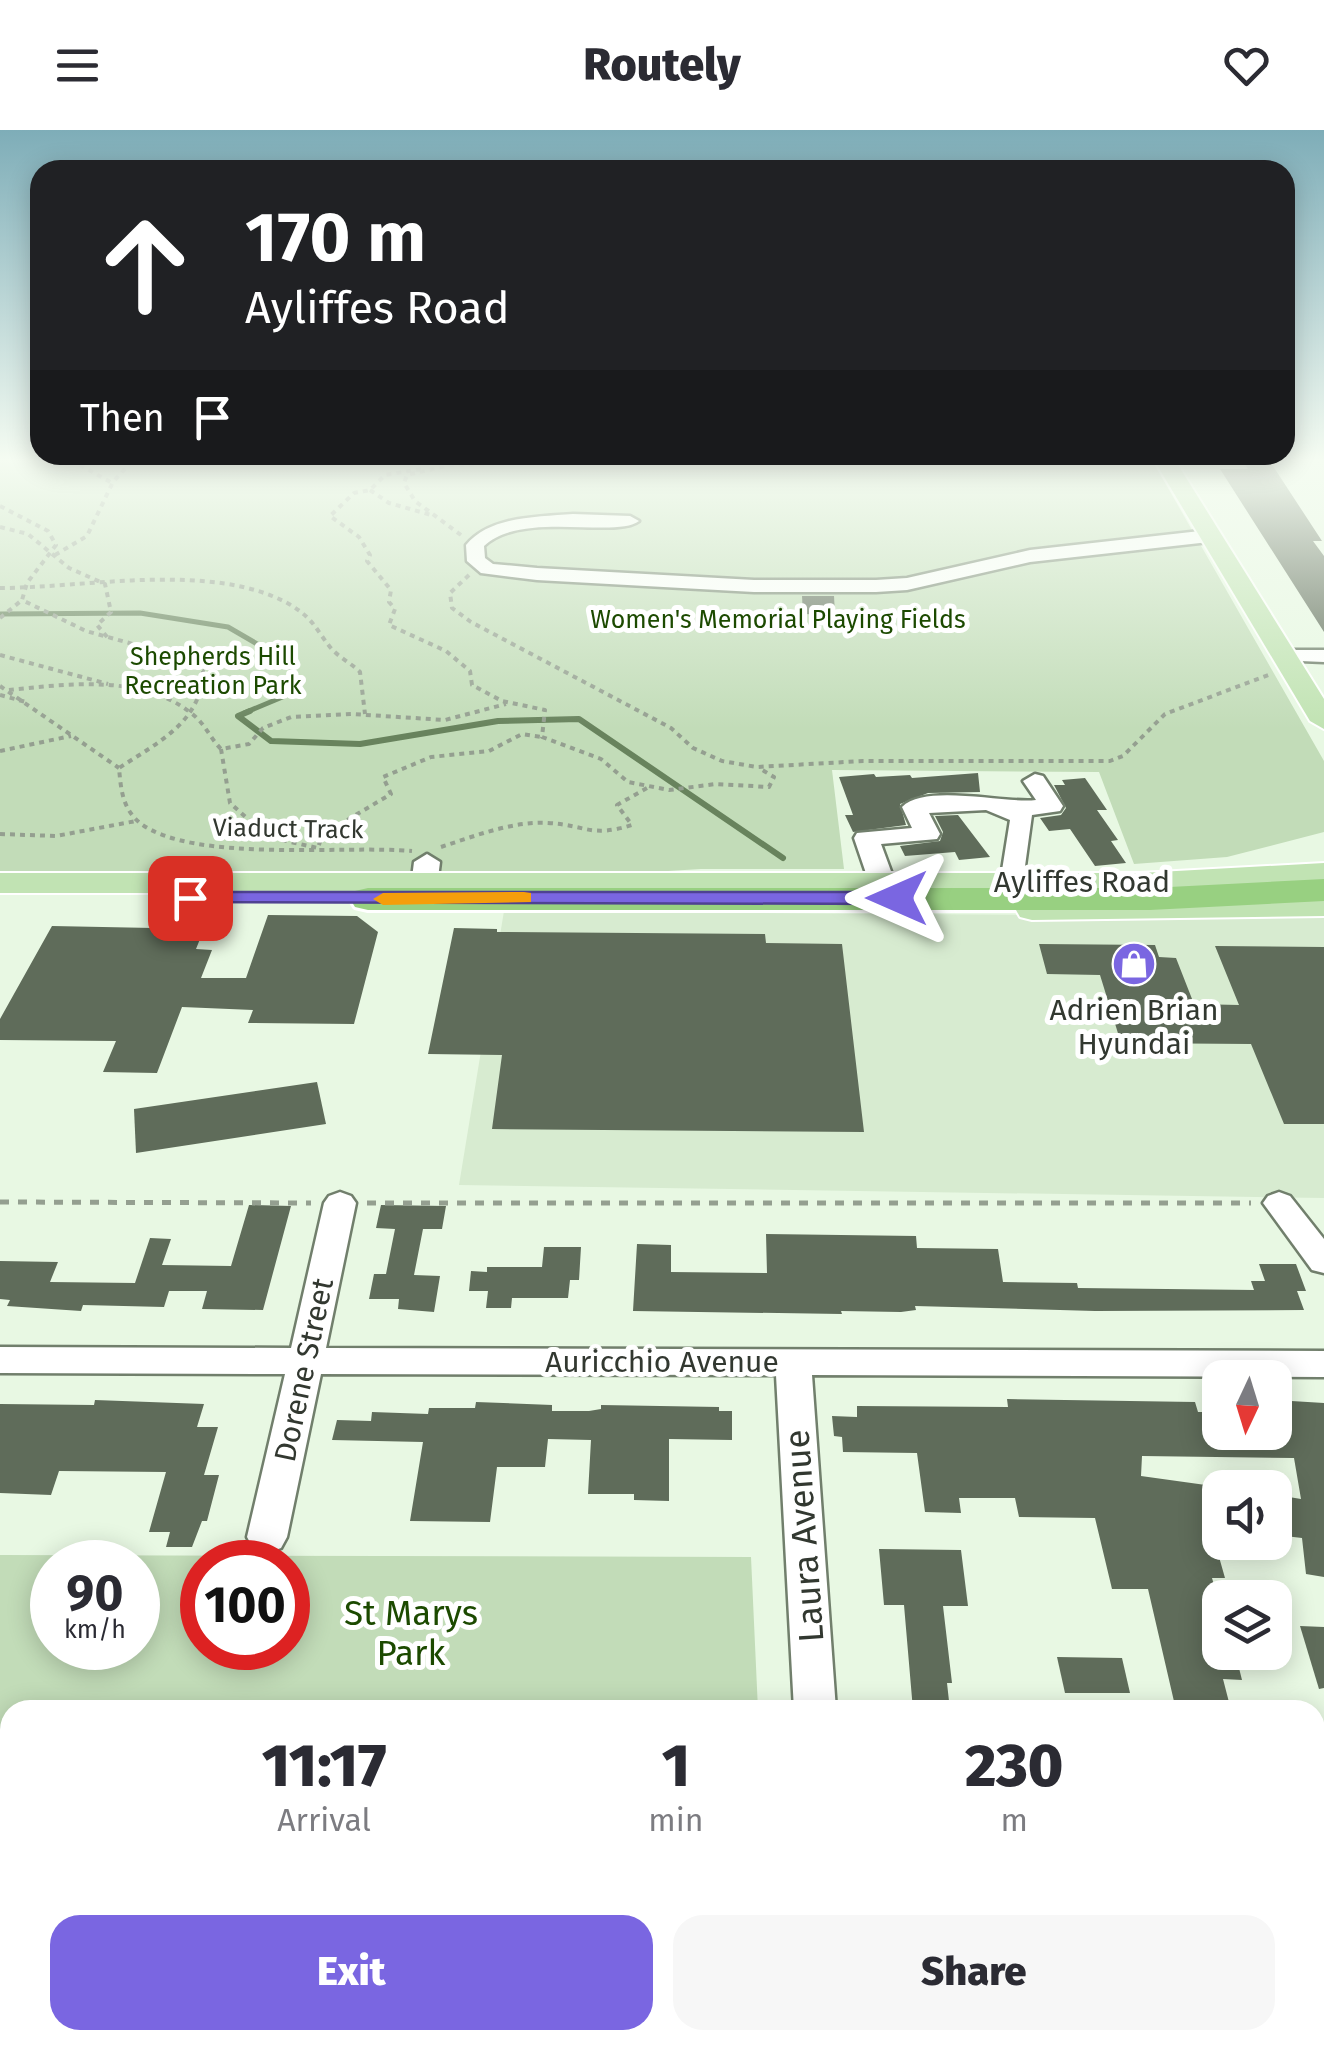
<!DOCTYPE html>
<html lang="en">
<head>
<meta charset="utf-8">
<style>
  :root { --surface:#fff; --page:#f7f7f7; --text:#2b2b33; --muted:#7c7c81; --accent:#7a66e1 }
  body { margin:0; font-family:"Fira Sans",sans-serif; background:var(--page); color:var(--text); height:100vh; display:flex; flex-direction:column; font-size:38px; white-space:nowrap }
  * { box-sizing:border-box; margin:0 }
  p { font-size:32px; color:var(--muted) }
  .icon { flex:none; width:55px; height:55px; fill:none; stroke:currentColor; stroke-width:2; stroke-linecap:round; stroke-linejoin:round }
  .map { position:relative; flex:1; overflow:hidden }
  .side { position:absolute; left:0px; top:1570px; width:1325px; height:350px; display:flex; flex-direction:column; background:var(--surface); border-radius:30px 30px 0 0; box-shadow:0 5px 25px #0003 }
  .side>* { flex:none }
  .banner { position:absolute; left:30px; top:30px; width:1265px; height:305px; border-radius:30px; box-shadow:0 5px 25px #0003; background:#202124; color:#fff; overflow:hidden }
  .needle { width:65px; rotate:184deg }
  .buttons { position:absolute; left:1202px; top:1230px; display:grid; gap:20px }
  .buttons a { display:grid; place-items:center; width:90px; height:90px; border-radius:20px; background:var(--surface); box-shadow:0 5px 25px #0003; font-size:50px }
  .speed { position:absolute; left:30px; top:1410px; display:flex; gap:20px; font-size:50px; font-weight:700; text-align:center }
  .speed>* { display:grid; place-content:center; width:130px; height:130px; border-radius:50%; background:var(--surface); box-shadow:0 5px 25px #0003; line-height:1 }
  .speed small { font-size:25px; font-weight:400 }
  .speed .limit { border:15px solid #d22; background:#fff; color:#111 }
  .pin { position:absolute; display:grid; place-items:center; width:85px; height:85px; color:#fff; margin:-42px; border-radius:20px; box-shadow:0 5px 15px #0006 }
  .me { position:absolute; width:110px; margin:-55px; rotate:270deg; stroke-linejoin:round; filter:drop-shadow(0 0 8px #0008) }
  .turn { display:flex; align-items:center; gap:35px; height:210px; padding:0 50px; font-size:45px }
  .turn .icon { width:130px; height:130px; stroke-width:2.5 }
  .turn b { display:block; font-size:70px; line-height:85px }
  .then { display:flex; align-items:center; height:95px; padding:0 50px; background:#0003; gap:20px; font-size:38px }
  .eta { display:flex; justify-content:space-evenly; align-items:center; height:170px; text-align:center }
  .eta b { font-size:60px; font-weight:800; line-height:70px }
  .cta { display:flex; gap:20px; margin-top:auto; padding:20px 50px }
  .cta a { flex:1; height:115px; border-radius:30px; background:var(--accent); color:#fff; font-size:40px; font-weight:800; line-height:115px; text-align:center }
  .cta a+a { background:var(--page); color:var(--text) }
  header { display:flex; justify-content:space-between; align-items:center; height:130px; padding:0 50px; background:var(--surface); font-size:45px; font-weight:800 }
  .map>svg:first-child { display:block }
  .built { fill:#d7ebd0 }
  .green { fill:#c2dcb8; fill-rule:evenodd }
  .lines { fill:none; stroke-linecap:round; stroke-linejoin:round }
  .stream-far1 { stroke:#68835d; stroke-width:5 }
  .stream { stroke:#68835d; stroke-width:6 }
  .building { fill:#5f6c5a }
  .minor-casing { stroke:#717f6c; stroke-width:5 }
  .major-casing { stroke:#fff; stroke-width:4 }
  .highway-casing { stroke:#fff; stroke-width:6 }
  .path-far1 { stroke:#949f90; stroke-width:4; stroke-dasharray:5 5; stroke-linecap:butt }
  .path { stroke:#949f90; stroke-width:5; stroke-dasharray:9 9; stroke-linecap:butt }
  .minor { fill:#fff; fill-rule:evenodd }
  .major { fill:#c1e3b3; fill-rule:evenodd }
  .highway { fill:#98d081; fill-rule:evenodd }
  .route { fill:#7a66e1; stroke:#4f4292; stroke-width:2.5 }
  .slow { fill:#f59e0b }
  .labels { text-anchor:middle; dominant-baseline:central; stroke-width:10; stroke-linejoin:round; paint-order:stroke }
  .far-park-label { font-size:25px; fill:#1c4a00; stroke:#fff }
  .far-street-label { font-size:25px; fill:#323830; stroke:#fff }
  .street-label { font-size:30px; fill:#323830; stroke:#fff }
  .poi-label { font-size:30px; fill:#323830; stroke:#fff }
  .near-street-label { font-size:35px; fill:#323830; stroke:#fff }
  .near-park-label { font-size:35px; fill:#1c4a00; stroke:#fff }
</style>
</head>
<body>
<header><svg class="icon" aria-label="menu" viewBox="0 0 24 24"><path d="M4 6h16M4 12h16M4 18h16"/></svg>Routely<svg class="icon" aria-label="heart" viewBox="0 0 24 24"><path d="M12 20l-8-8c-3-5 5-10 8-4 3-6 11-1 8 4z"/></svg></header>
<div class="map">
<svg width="1324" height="1920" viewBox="0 0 1324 1920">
  <rect width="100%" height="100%" fill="#e8f8e3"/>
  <path class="built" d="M504 781 1324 787V1068L459 1055Z"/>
  <g class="green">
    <path d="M0 330H1152L1324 631V702L1227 727 1134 734 1099 642 832 640 844 739H701L424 756 0 753Z"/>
    <path d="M0 1425 751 1427 758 1580H10V1910H773V1920H0ZM52 1432H138V1518H52ZM202 1432H288V1518H202Z"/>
  </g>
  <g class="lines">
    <path class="stream-far1" d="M0 484 140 483 228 497 290 533 292 563 244 583"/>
    <path class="stream" d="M250 581 238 586 271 611 360 614 498 591 579 589 783 728"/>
  </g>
  <g class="building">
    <path d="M1242 330H1269L1322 411H1313L1324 426V502L1220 339H1248Z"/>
    <path d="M802 466H834L835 485 803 484Z"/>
    <path d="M978 643 980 662 928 663 900 674 906 695 853 702 845 685H853L839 647 874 644 876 647 910 645 912 648Z"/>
    <path d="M1085 648 1107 680H1097L1118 710 1111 711 1126 733 1095 736 1070 699 1049 701 1040 688 1061 685 1066 678 1054 655H1065L1062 650Z"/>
    <path d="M958 685 990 727 959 730 955 722 905 726 900 716 940 711 943 702 935 686Z"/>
    <path d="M268 785 357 786 378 802 354 894 248 893 253 880 182 877 157 943 103 942 116 911 0 910V889L52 796 204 799 196 819 212 820 201 848H246Z"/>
    <path d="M454 798 497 799V802L765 804 766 813 842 814 864 1002 492 999 502 925 428 924Z"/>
    <path d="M1039 814 1155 815 1159 827 1176 828 1194 874 1239 875 1215 816 1324 817V994H1284L1251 914 1121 913 1100 845 1047 844Z"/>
    <path d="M317 952 326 994 136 1023 134 979Z"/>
    <path d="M249 1075 291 1076 263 1180 202 1179 207 1161H169L164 1177 83 1175 81 1181 7 1176 10 1170 0 1169V1131L58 1132 50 1152 135 1153 150 1108 171 1109 162 1135 231 1136Z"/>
    <path d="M381 1075 446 1076 442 1099H423L414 1145 440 1146 434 1182 398 1179 399 1169H369L374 1144H386L395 1099 376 1098Z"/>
    <path d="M766 1104 916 1106 917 1118 998 1119 1003 1152 1077 1153 1078 1158 1254 1160 1251 1151H1265L1259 1134H1296L1306 1161H1297L1304 1180 1095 1181 915 1176 916 1180 901 1182 841 1181 842 1184 633 1181 637 1114 671 1115V1142L767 1143Z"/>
    <path d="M544 1117H581L579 1150H570L568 1168H512L511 1178H486L488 1161H469L471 1141 487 1142V1137H542Z"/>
    <path d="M1007 1269 1195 1272 1198 1282H1220V1302H1275V1270L1324 1273V1447L1306 1444 1302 1408 1285 1406 1283 1366 1301 1369 1294 1328 1142 1326 1141 1346 1220 1357V1388H1208L1225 1448H1212L1220 1476V1530H1237L1242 1550 1223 1549 1231 1580H1176L1148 1459H1112L1095 1388 1019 1387 1015 1368H959L961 1383 925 1382 917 1323 843 1322 842 1307 834 1306 832 1286 857 1287V1276L1008 1277Z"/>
    <path d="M95 1270 204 1274 197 1297H218L204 1345H219L207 1391H202L192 1417H166L170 1402H149L166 1342 59 1341 51 1365 0 1363V1274L94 1275Z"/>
    <path d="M476 1272 552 1275V1281H589L601 1279V1275L719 1277V1281H732V1310L669 1309V1371L634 1370V1364H588L591 1310 548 1309 545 1337H497L490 1392 410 1391 423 1312 332 1310 337 1290 371 1291 372 1282 428 1284 429 1278H475Z"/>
    <path d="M879 1419 961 1420 968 1476H943L952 1553H947L950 1580H913L904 1475H884Z"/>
    <path d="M1300 1496 1324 1497V1558L1319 1559Z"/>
    <path d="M1057 1527 1122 1528 1130 1563H1065Z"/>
  </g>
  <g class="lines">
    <g class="minor-casing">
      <g id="minor">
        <path d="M573 384 630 386 639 391C616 409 521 380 484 416L485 428 493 434 537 438 754 450H876L907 448 1030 420 1209 400 1218 406 1209 412 1030 432 907 460 876 462H754L537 450 481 443 467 431 466 415C490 386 537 387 573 384Z"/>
        <path d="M1283 520H1324V532L1276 530 1273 526Z"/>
        <path d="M1035 644 1043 646 1063 676 1060 681 1032 685 1022 758 1013 761 1000 753 1010 690 986 680 929 683 940 704 937 709 881 714 895 752 882 760 869 752 854 708 857 703 912 698 902 677C926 653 1005 674 1036 670L1023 651Z"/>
        <path d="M427 724 440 732 437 756 424 764 411 756 414 732Z"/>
        <path d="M340 1062 351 1066 356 1073 326 1218 1324 1221V1247L812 1245 836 1580H794L776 1245 321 1244 287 1407 281 1418 267 1423 253 1418 247 1407 285 1244 0 1243V1217L291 1218 324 1073 329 1066Z"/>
        <path d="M1279 1062 1290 1066 1324 1109V1143L1312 1140 1263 1073 1268 1066Z"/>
        <path d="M810 1910H860L861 1920H811Z"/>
      </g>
    </g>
    <g class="major-casing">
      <g id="major">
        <path d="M1154 330H1175L1324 569V599L1310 591Z"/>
        <path d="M1324 733V753L1140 763H0V743H1140Z"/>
        <path d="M1324 766V786L1032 790 1020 787 1016 780 1020 773 1032 770Z"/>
      </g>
    </g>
    <g class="highway-casing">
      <path id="highway" d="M1324 749V771L1150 780H368L355 777 350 769 355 761 368 758H1150Z"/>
    </g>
    <g class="path-far1">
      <path d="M71 330 112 353"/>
      <path d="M421 339 385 345 370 360 354 363 330 386 359 407 370 425 367 431 391 460 389 472 395 479 389 495 446 521 470 541 472 555 502 571 545 580 542 607 601 629 628 652 669 660 716 654 769 657 774 647 759 638"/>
      <path d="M370 360 389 373 431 385"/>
      <path d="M0 376 48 401 56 415 27 453 22 470 86 501 169 524 203 541C202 592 157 613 119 638 121 659 122 678 140 693 192 733 344 715 412 721"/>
      <path d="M0 397 28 404 69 438 105 454 111 482 97 495 108 508"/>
      <path d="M461 405 415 371 404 353 407 345 450 335 749 330"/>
      <path d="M55 425 87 406 113 352 133 330"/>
      <path d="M469 445 450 463 452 478 471 492 671 598 693 618 722 631 757 637 863 631H1110L1123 626 1165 584 1271 544"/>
      <path d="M0 458C85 458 212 431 289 474 313 488 315 498 330 517 338 527 351 533 360 542L365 584"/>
      <path d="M0 488 22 470"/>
      <path d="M0 525 108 554"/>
      <path d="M0 556 119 638"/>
      <path d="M9 560C67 554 142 544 191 583 204 592 210 608 221 619L249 614 263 598 291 587 352 584 445 590 506 574"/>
      <path d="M0 565 26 572"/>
      <path d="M221 619 230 673 268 707 318 718 322 705 391 664 383 647 431 627 489 621 522 604 542 607"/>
      <path d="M0 621 71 606"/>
      <path d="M0 704 56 706 136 691"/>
      <path d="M441 717C475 706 512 691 548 693 586 695 590 708 632 695L617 675 647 658"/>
    </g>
    <g class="path">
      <path d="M0 1072 311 1073"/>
      <path d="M367 1073H1251"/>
    </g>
    <use href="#minor" class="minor"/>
    <use href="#major" class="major"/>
    <use href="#highway" class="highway"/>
  </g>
  <linearGradient id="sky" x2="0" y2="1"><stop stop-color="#7eadb8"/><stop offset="0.55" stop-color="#f5fcf2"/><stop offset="1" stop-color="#f5fcf2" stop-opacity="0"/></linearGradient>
  <rect width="1324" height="599" fill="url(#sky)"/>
  <path class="route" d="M190 762H897L907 768 897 774 183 772V764Z"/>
  <path class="slow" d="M524 762 531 763V772L383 775 373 769 383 763Z"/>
  <defs>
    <g id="shop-disc" transform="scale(2.25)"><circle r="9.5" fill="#7a66e1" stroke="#fff"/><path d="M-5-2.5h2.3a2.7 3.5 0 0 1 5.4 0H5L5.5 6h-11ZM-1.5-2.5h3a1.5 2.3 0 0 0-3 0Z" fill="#fff"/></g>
  </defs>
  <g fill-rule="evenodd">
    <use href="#shop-disc" x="1134" y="834"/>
  </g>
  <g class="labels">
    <g class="far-park-label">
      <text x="778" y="490">Women's Memorial Playing Fields</text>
      <text x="213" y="527">Shepherds Hill<tspan x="213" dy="29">Recreation Park</tspan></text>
    </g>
    <g class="far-street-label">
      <text transform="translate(288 699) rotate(1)">Viaduct Track</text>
    </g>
    <g class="street-label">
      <text x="1082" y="752">Ayliffes Road</text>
      <text x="662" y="1232">Auricchio Avenue</text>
      <text transform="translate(304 1240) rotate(-78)">Dorene Street</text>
    </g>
    <g class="poi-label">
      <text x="1134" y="880">Adrien Brian<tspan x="1134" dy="34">Hyundai</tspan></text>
    </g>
    <g class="near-street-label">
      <text transform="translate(804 1406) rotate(-94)">Laura Avenue</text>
    </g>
    <g class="near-park-label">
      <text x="411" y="1483">St Marys<tspan x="411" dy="40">Park</tspan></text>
    </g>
  </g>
</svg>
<div class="buttons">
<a><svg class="needle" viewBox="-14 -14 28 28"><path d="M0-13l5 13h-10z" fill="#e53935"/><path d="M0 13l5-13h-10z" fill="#7c7c81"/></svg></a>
<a><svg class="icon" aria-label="sound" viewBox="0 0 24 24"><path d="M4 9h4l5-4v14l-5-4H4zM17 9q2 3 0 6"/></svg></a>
<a><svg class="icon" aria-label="layers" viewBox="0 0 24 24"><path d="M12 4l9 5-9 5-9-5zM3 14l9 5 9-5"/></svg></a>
</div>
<div class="speed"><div>90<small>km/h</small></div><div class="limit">100</div></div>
<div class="pin" style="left:190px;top:768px;background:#d93025"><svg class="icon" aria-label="arrive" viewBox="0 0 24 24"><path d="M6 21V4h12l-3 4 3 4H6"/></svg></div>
<svg class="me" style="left:897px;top:768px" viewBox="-20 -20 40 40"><path d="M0-17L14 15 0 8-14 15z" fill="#7a66e1" stroke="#fff" stroke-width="4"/></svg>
<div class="banner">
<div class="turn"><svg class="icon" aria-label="ahead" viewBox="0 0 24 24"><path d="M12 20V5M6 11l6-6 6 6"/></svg><div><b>170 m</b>Ayliffes Road</div></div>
<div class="then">Then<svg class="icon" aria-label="arrive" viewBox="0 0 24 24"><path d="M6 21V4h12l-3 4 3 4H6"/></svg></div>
</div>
<section class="side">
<div class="eta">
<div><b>11:17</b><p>Arrival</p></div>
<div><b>1</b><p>min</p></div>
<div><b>230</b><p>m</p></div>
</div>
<div class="cta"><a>Exit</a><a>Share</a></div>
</section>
</div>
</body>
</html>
